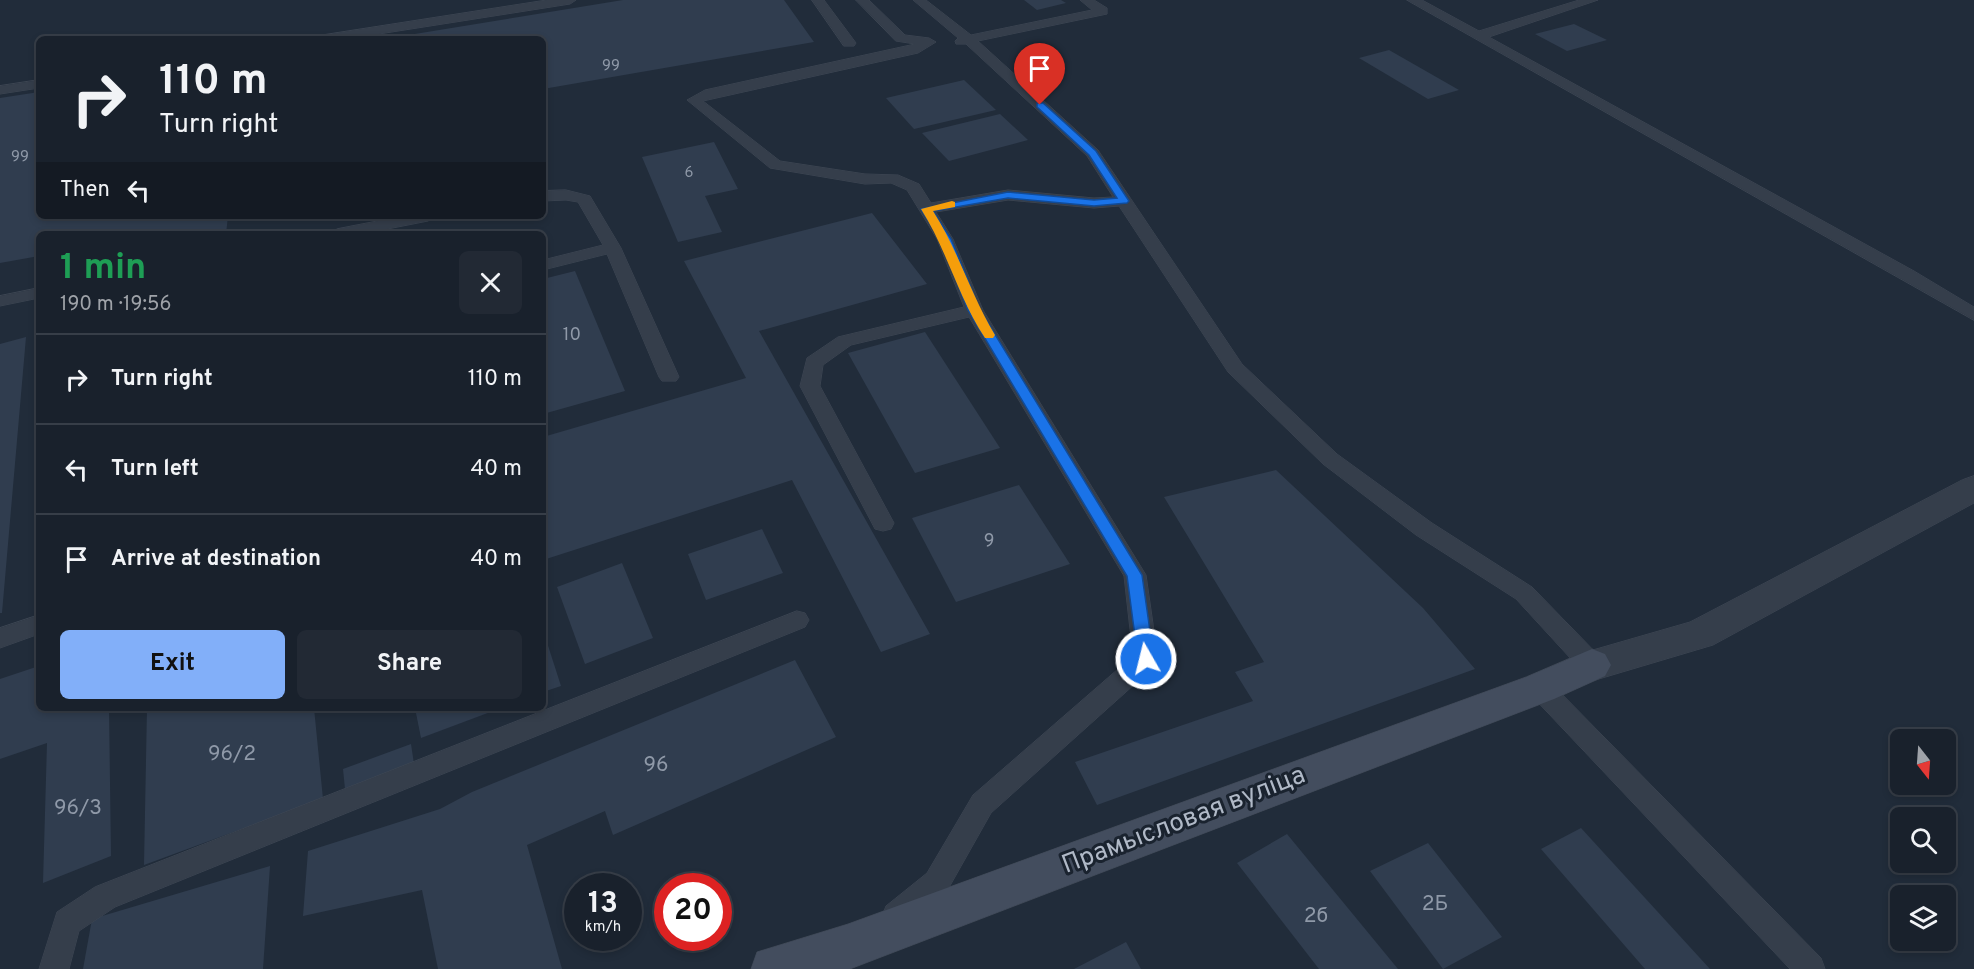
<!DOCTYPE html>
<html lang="en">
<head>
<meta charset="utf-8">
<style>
  :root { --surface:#19212c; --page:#222934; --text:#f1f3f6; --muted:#9fa3a9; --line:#373e48; --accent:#82aff9 }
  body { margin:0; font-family:Overpass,sans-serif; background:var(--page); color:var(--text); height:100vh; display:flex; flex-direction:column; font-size:22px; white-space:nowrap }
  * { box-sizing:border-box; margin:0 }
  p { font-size:20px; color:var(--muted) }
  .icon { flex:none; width:33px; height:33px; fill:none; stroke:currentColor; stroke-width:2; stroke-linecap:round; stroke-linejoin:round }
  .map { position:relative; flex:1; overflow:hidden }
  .side { position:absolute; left:36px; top:231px; width:510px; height:480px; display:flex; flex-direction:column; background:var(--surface); border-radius:9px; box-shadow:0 3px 9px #0003,0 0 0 2px var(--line) }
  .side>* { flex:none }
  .top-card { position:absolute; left:36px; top:36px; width:510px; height:183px; border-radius:9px; box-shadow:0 3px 9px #0003,0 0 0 2px var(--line); background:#19212c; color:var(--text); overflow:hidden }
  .needle { width:39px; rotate:163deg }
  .tools { position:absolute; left:1890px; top:729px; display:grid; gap:12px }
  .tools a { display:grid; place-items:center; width:66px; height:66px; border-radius:9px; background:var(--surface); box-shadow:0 3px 9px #0003,0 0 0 2px var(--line); font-size:30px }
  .speed { position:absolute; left:564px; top:873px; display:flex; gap:12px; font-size:30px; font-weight:700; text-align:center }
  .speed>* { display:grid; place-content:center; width:78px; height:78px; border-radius:50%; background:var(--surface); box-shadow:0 3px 9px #0003,0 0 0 2px var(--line); line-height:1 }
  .speed small { font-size:15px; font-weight:400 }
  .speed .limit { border:9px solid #d22; background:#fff; color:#111 }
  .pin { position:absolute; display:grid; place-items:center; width:51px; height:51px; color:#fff; margin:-62px -26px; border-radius:50% 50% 50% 0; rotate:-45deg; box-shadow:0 0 6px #0007 }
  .pin .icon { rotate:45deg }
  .me { position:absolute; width:66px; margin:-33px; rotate:352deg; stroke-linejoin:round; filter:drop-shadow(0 0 4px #0008) }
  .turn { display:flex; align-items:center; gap:21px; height:126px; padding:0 24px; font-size:27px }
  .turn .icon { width:78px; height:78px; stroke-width:2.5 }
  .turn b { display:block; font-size:42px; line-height:51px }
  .then { display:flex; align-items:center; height:57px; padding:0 24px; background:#0003; gap:12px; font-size:22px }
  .round { display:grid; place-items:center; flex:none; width:63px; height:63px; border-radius:9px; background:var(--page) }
  .overview { display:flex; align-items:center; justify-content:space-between; height:102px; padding:0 24px }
  h1 { font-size:36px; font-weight:700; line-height:45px; color:#1e9e55 }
  .cta { display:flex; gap:12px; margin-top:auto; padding:12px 24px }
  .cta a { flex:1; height:69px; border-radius:9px; background:var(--accent); color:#111; font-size:24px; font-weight:700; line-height:69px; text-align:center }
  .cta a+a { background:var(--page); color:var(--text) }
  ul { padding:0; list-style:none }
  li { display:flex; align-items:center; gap:18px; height:90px; padding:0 24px; border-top:2px solid var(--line) }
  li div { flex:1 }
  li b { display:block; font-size:22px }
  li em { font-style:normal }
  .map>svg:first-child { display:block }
  .building { fill:#303d4f }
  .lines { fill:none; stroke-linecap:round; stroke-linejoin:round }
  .lane-casing { stroke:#3e4754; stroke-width:1 }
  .street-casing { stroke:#3e4754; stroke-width:1 }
  .secondary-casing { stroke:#3e4754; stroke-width:1 }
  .lane { fill:#353e4b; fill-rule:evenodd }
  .street { fill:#353e4b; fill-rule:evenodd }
  .secondary { fill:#434d5e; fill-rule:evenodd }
  .route { fill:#1a73e8; stroke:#114b97; stroke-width:1.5 }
  .slow { fill:#f59e0b }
  .labels { text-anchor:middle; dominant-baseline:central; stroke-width:6; stroke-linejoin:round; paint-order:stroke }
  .far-number-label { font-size:15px; fill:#8f99a8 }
  .number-label { font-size:18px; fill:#8f99a8 }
  .near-number-label { font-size:21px; fill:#8f99a8 }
  .near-street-label { font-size:26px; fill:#b0b9c7; stroke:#1a232f }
</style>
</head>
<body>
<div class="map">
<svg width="1974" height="969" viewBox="0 0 1974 969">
  <rect width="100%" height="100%" fill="#212c3a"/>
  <g class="building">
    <path d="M623 0H784L814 42 543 89V39H384Z"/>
    <path d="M1024 0H1061L1066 3 1037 10Z"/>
    <path d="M1574 24 1607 40 1567 51 1535 34Z"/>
    <path d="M1389 50 1459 90 1428 99 1359 58Z"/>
    <path d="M964 80 996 110 914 129 886 98Z"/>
    <path d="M39 92V216H228L226 234H39V256L0 263V98Z"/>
    <path d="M1000 114 1028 140 949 161 922 133Z"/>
    <path d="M714 142 738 189 705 196 722 232 678 242 642 157Z"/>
    <path d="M872 213 927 284 759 331 930 634 881 652 792 480 543 560V437L746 378 684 261Z"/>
    <path d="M575 271 625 391 543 414V279Z"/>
    <path d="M925 332 1000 448 915 473 848 353Z"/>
    <path d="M26 337 2 613H0V344Z"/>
    <path d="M1276 470 1423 608 1475 669 1097 805 1075 762 1253 701 1235 672 1264 662 1164 497Z"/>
    <path d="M1019 485 1070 564 956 602 912 518Z"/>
    <path d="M762 529 783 573 706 600 688 554Z"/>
    <path d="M622 563 653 638 585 664 557 587Z"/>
    <path d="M543 630 561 686 543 692Z"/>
    <path d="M795 660 836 737 613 835 605 811 527 845 562 969H438L422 890 303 916 308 851 440 809 472 792Z"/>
    <path d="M39 666V708H109L111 856 43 883 47 743 0 759V679Z"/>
    <path d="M147 708H314L323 799 144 865Z"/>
    <path d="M415 708H501L421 738Z"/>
    <path d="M411 744 414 764 345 789 343 769Z"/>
    <path d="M1581 828 1710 969H1645L1541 849Z"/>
    <path d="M1287 834 1398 969H1319L1237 863Z"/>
    <path d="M1428 843 1502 937 1443 969 1370 871Z"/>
    <path d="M270 866 263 969H83L92 919Z"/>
    <path d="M1126 942 1141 969H1074Z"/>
  </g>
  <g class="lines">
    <g class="lane-casing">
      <g id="lane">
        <path d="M547 0H576L570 4 347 39H317L323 35Z"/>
        <path d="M812 0H824L856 43 854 46H844Z"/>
        <path d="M856 0H869L905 35 929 38 936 42 918 53 703 101 780 161 865 174 898 175 919 184 931 203 1008 190 1094 198 1113 197 1087 156 966 44H956L955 41 958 38 913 0H926L971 35 1092 10 1080 0H1094L1107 8V14L978 41 1098 150 1242 364 1337 454 1432 523 1532 587 1601 658 1604 665 1601 672 1592 675 1583 672 1516 599 1416 535 1323 464 1228 372 1119 206 1094 208 1008 200 936 212 953 239 983 310 1146 575 1158 659 1155 666 991 813 947 891 906 926 896 930 886 926 882 916 886 906 927 873 973 795 1133 656 1124 576 969 317 851 345 823 365 820 386 894 523 891 529 883 531 875 529 800 386 807 358 838 337 964 307 937 239 907 190 891 183 865 184 770 168 687 100 705 90 915 44 896 41Z"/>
        <path d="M1407 0H1422L1479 31 1579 0H1598L1489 37 1914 271 1974 307V320Z"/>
        <path d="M39 80V88L0 94V86Z"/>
        <path d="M566 190 590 196 621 248 679 377 676 381H662L659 377 607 254 543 270V260L603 245 578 202 566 200 543 201V191Z"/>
        <path d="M403 216H436L428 221 362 234H329L337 229Z"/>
        <path d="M39 288V298L0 306V296Z"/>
        <path d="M797 611 805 613 809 620 805 627 115 907 79 931 69 969H39L57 912 95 887Z"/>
        <path d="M39 615V634L0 648V628Z"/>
        <path d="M1540 678 1549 681 1821 958 1825 969H1790L1531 695 1528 688 1531 681Z"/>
      </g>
    </g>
    <g class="street-casing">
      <path id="street" d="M1974 476V503L1713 645 1592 681 1579 676 1573 665 1579 654 1690 622 1962 480Z"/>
    </g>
    <g class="secondary-casing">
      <path id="secondary" d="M1592 649 1605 654 1611 665 1605 676 1554 699 850 969H751L757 952 848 924 1526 677Z"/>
    </g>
    <use href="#lane" class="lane"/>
    <use href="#street" class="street"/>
    <use href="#secondary" class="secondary"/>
  </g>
  <path class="route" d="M1037 103H1043L1096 151 1129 201 1127 203 1094 206 1008 198 933 211 951 239 980 310 1142 575 1154 659 1146 666 1138 659 1127 576 968 310 940 239 921 209 1008 192 1094 200 1117 198 1089 155 1037 107Z"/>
  <path class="slow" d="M952 201 955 202V207L933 211C958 250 971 295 995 335L993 338H985C958 297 947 250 921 209Z"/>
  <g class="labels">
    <g class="far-number-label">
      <text x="611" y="66">99</text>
      <text x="20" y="157">99</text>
      <text x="689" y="173">6</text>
    </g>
    <g class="number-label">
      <text x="572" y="335">10</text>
      <text x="989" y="541">9</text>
    </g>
    <g class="near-number-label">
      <text x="232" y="754">96/2</text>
      <text x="656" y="765">96</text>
      <text x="78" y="808">96/3</text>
      <text x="1435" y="904">2Б</text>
      <text x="1316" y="916">2б</text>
    </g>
    <g class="near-street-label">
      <text transform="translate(1184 821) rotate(-21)">Прамысловая вуліца</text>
    </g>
  </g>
</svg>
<div class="tools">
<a><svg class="needle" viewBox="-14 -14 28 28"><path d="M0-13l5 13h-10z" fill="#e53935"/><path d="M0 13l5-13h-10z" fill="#9fa3a9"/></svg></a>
<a><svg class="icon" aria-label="search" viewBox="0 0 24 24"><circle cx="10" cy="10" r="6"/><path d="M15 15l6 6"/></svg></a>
<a><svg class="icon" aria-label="layers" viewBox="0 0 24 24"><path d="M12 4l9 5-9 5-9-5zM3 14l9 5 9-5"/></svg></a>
</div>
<div class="speed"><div>13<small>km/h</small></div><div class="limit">20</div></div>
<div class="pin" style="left:1040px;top:105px;background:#d93025"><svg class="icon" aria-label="arrive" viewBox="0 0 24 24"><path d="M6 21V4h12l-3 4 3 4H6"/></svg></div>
<svg class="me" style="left:1146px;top:659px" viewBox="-20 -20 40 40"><circle r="17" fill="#1a73e8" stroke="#fff" stroke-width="3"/><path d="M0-11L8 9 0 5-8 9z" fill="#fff"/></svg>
<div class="top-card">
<div class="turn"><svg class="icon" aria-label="right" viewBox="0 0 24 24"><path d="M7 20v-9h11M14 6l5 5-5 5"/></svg><div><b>110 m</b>Turn right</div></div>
<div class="then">Then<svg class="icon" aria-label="left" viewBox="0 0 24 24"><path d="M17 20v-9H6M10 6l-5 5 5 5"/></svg></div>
</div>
<section class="side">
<div class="overview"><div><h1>1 min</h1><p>190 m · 19:56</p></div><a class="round"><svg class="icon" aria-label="close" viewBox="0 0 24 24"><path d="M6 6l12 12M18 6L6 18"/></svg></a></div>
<ul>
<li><svg class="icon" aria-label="right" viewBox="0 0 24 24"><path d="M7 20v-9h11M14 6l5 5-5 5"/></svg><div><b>Turn right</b></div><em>110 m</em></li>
<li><svg class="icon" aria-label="left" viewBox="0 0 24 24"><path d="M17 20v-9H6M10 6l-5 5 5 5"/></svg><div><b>Turn left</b></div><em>40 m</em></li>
<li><svg class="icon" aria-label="arrive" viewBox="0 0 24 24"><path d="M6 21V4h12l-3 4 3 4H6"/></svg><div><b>Arrive at destination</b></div><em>40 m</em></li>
</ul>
<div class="cta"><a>Exit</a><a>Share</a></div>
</section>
</div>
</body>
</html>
